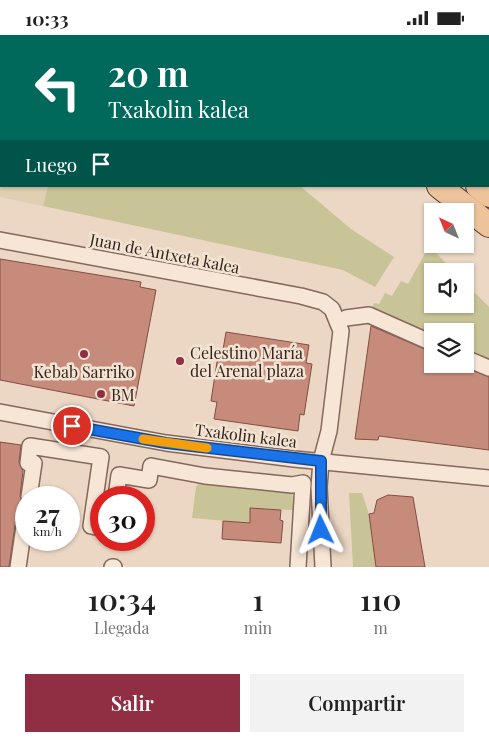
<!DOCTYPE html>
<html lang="es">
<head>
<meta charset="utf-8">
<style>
  :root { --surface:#fff; --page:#f2f2f2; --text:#222; --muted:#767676; --accent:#902e43 }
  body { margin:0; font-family:"Playfair Display",serif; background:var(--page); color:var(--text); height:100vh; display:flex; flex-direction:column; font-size:19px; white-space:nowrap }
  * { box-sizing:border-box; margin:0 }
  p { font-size:16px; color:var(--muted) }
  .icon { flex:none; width:28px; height:28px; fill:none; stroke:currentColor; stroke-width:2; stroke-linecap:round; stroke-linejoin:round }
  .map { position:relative; height:532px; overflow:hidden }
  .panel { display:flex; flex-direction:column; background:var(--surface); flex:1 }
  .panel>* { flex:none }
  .top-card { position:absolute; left:0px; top:0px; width:490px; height:152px; box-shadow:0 1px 4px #0004; background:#00695c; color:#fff; overflow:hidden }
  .needle { width:32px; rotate:317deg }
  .buttons { position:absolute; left:424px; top:168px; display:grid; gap:10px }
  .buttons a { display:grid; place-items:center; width:50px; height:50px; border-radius:0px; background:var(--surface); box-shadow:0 1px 4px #0004; font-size:25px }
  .speed { position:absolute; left:15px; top:451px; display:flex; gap:10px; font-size:25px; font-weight:700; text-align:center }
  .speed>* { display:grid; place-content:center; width:65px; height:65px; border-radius:50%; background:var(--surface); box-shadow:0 1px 4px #0004; line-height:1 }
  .speed small { font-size:12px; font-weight:400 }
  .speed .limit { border:8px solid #d22; background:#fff; color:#111 }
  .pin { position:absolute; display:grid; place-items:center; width:42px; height:42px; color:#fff; margin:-21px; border:2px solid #fff; border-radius:50%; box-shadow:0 1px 5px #0007 }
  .me { position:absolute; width:55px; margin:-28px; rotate:358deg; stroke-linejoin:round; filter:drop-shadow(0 0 4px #0008) }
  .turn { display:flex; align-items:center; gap:18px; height:105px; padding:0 25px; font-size:22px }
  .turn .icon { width:65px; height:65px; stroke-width:2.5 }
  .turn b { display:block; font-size:35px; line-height:42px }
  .then { display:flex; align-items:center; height:48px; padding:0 25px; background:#0003; gap:10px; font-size:19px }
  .eta { display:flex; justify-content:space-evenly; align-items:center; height:85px; text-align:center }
  .eta b { font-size:30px; font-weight:600; line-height:35px }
  .cta { display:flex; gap:10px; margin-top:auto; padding:10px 25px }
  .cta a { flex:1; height:58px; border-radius:0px; background:var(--accent); color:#fff; font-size:20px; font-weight:600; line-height:58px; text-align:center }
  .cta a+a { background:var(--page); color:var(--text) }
  .status { display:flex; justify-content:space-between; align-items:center; height:35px; padding:0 25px; background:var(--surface); direction:ltr }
  .status svg { height:14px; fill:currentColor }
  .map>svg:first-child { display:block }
  .farmland { fill:#e0cfb1 }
  .green { fill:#c9c497 }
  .building { fill:#c78b7b; stroke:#824e42 }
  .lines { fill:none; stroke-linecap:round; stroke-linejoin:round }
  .street-casing { stroke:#84685b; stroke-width:18 }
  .primary-casing { stroke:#52382f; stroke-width:26 }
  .street { stroke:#f7e6d5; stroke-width:15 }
  .primary { stroke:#edc39c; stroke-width:24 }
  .route-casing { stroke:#114b97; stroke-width:12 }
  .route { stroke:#1a73e8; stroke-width:9 }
  .slow { stroke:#f59e0b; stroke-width:9 }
  .poi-dot { fill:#902e43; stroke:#f3e3d2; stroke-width:2 }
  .labels { text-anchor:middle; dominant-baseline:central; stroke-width:5; stroke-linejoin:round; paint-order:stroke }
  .street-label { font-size:16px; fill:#35241e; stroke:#f3e3d2 }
  .poi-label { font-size:16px; fill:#35241e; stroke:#f3e3d2; text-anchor:start }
</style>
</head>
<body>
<div class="status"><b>10:33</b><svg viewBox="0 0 49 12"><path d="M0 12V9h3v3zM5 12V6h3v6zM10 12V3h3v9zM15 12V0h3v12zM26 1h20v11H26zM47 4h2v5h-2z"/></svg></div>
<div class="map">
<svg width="489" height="532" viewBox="0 0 489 532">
  <rect width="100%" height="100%" fill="#ebd7c3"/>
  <path class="farmland" d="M0 0 49 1H1V151H48L43 171 0 162Z"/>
  <g class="green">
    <path d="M48 151H300L351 194 394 222 375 252 343 235 43 171Z"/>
    <path d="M429 211 454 236H432V269H465V248L489 272V328L465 318V296H432V304L371 278 374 268 379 269 385 258 392 261 401 246 408 249Z"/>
    <path d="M205 441 292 450 293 475 251 473 250 488 192 483 196 452Z"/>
    <path d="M349 458H362L369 479 376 532H353Z"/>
  </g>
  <g class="building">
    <path d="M0 224 141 247 140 252 156 255 134 371 0 345Z"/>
    <path d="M371 291 432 317V329H458L489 342V415L379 401 378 405 355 404Z"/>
    <path d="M226 297 309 310 306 328 312 329 304 380 300 379 298 396 214 384 217 367 211 366 219 314 223 315Z"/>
    <path d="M0 407 21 410 19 427 23 436 20 461 23 469 17 477 9 532H0Z"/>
    <path d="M388 460 413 462 425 532H376L369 479 374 478 377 465Z"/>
    <path d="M250 473 281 475 280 485 283 486 281 508 222 504 223 486 250 488Z"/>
  </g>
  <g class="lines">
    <g class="street-casing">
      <g id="street">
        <path d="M0 205 301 261 323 267 332 274 341 296 329 396 321 426 319 452 323 532"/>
        <path d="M346 283 369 280 432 308"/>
        <path d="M465 323 489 333"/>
        <path d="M0 377 166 408 294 424 489 443"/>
        <path d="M29 462 34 428H28L30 411 101 422 91 491 101 493"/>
        <path d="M116 462 119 440 149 445 151 431 205 441 292 450 303 448 298 532"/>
        <path d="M18 532 26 478"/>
        <path d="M112 532H114"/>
      </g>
    </g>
    <g class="primary-casing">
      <g id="primary">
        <path d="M193 0 195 1"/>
        <path d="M234 0 236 1"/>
        <path d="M289 0 291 1"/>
        <path d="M325 0 328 1"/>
        <path d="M386 0 388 1"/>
        <path d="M439 151 489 190"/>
        <path d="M478 151 489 160"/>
      </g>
    </g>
    <use href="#street" class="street"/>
    <use href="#primary" class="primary"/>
  </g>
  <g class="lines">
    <g class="route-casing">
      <path id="route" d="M72 391 166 408 321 426V495"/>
    </g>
    <use href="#route" class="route"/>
    <path class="slow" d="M143 404 207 413"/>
  </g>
  <g class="poi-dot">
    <circle cx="84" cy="319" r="5"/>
    <circle cx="180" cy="326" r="5"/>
    <circle cx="101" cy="359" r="5"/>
  </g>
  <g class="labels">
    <g class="street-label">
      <text transform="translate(165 218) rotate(11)">Juan de Antxeta kalea</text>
      <text transform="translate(246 400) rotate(7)">Txakolin kalea</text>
    </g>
    <g class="poi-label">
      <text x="190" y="317">Celestino María<tspan x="190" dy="18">del Arenal plaza</tspan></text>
      <text x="84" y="336" text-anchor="middle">Kebab Sarriko</text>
      <text x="111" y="359">BM</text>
    </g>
  </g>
</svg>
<div class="buttons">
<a><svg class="needle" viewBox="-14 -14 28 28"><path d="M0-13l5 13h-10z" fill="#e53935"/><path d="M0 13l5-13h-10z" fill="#767676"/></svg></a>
<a><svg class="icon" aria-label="sound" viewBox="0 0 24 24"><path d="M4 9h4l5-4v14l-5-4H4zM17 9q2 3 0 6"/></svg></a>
<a><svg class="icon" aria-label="layers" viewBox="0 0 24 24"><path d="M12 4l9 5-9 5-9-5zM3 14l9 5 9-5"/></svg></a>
</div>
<div class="speed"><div>27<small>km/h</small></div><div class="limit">30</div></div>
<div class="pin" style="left:72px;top:391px;background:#d93025"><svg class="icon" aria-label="arrive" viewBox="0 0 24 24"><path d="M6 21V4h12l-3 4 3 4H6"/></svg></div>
<svg class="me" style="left:321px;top:495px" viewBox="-20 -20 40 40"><path d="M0-17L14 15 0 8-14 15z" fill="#1a73e8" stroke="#fff" stroke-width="4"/></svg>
<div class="top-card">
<div class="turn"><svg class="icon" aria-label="left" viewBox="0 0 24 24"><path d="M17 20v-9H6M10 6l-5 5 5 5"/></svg><div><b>20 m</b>Txakolin kalea</div></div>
<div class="then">Luego<svg class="icon" aria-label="arrive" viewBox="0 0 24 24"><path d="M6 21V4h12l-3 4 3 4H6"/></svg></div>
</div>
</div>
<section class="panel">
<div class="eta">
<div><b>10:34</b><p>Llegada</p></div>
<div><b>1</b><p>min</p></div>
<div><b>110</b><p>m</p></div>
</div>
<div class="cta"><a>Salir</a><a>Compartir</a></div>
</section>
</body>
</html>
